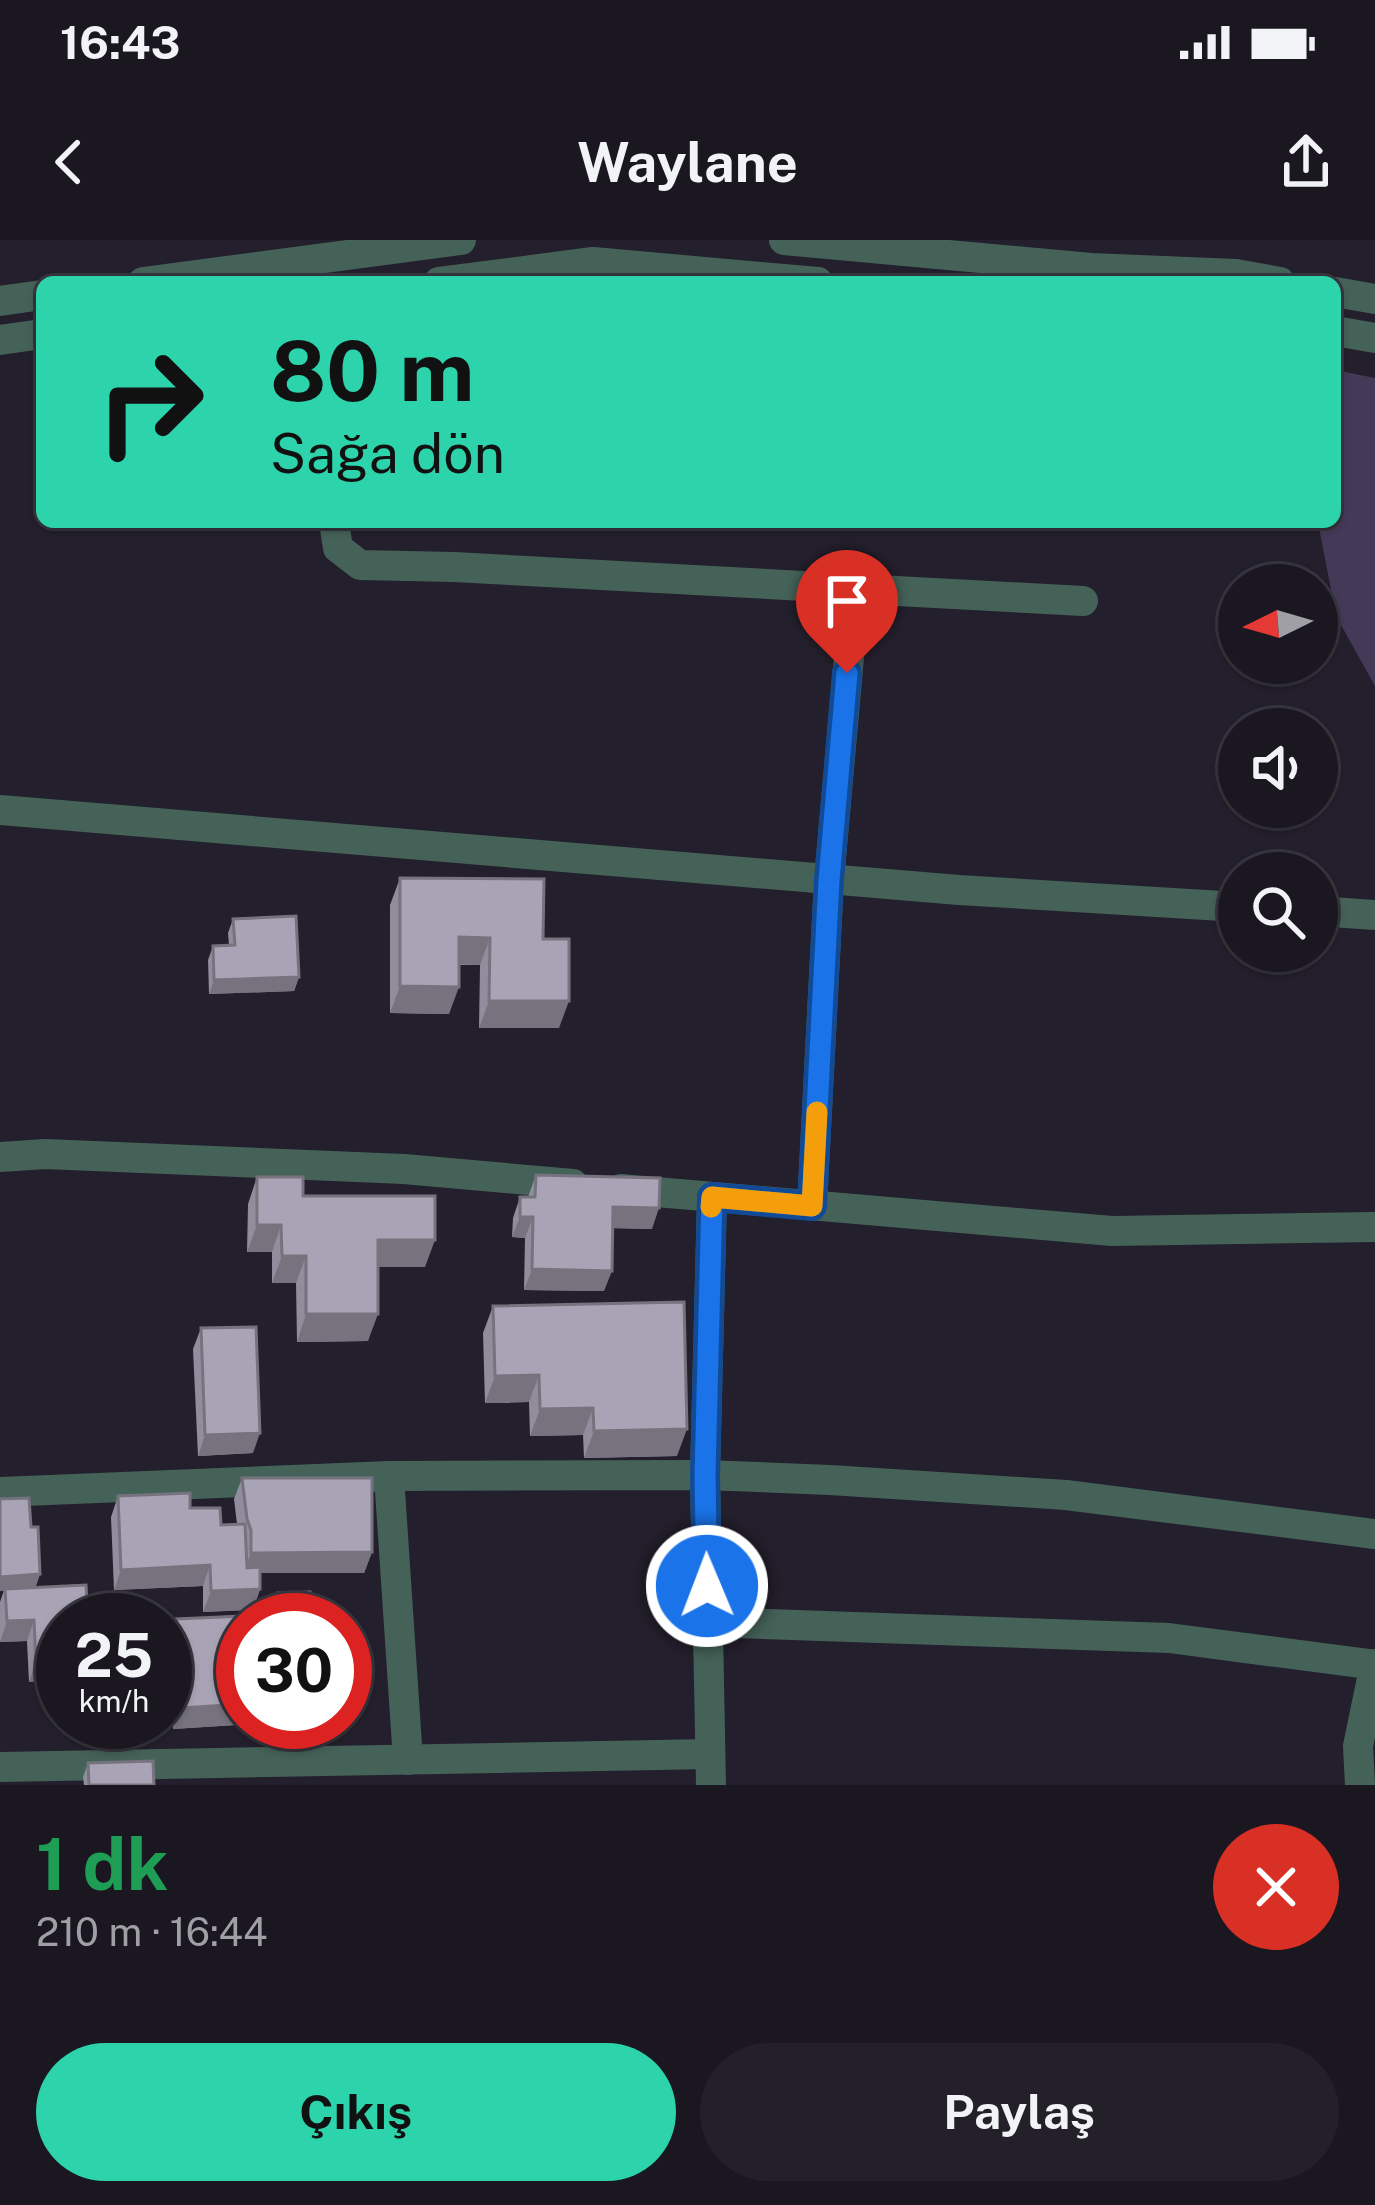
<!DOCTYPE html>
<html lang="tr">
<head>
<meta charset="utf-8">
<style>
  :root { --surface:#1a1721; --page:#23202a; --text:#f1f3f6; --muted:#9f9fa5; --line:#38363f; --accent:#2dd4ab }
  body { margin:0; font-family:"Public Sans",sans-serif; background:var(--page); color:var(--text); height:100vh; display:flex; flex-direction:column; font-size:45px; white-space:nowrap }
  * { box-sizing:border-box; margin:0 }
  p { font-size:39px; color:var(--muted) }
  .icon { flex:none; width:66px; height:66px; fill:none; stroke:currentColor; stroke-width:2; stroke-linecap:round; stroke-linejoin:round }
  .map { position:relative; height:1545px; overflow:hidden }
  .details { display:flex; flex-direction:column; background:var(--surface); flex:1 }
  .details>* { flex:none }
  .top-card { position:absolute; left:36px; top:36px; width:1305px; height:252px; border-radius:18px; box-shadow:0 3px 9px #0004,0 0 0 3px var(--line); background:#2dd4ab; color:#111; overflow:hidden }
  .needle { width:78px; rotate:265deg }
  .buttons { position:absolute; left:1218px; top:324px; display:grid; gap:24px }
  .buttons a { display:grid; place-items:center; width:120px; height:120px; border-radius:50%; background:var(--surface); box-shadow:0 3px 9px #0004,0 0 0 3px var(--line); font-size:60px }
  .speed { position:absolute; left:36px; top:1353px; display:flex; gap:24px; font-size:60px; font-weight:700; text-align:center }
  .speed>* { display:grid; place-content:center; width:156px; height:156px; border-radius:50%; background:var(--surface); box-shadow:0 3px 9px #0004,0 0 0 3px var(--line); line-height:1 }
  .speed small { font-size:30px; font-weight:400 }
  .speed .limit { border:18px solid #d22; background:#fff; color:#111 }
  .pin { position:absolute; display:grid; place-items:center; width:102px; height:102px; color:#fff; margin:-123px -51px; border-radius:50% 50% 50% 0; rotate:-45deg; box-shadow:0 0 12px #0007 }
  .pin .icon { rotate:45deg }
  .me { position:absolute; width:132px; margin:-66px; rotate:359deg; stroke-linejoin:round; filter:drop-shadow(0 0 9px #0008) }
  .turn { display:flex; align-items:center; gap:42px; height:252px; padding:0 36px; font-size:54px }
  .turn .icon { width:156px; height:156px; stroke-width:2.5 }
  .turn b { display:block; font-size:84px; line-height:102px }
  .round { display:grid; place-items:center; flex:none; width:126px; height:126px; border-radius:63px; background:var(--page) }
  .headline { display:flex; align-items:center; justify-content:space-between; height:204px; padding:0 36px }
  h1 { font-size:72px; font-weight:700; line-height:90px; color:#1e9e55 }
  .cta { display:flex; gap:24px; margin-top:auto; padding:24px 36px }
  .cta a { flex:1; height:138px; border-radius:72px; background:var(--accent); color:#111; font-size:48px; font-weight:700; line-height:138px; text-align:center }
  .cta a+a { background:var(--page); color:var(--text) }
  .status { display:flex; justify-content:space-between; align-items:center; height:84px; padding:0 60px; background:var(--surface); direction:ltr }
  .status svg { height:33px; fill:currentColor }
  header { display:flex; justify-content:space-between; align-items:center; height:156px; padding:0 36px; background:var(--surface); font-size:54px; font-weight:700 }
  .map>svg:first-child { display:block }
  .green { fill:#443a58 }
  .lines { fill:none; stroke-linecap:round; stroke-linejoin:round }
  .minor { stroke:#456258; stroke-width:30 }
  .wall { fill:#918d9c }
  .shaded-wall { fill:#76737f }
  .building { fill:#a9a4b5; stroke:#76737f; stroke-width:3 }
  .route-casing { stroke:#114b97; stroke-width:30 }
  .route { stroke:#1a73e8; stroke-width:21 }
  .slow { stroke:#f59e0b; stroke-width:21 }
</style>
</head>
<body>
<div class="status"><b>16:43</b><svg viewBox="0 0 49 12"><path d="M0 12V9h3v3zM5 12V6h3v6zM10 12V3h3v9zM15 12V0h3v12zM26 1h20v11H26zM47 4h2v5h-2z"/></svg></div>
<header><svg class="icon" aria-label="back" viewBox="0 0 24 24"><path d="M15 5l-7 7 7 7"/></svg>Waylane<svg class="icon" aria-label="share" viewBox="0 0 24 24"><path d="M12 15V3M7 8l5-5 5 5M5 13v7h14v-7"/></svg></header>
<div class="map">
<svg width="1375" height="1545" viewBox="0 0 1375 1545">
  <rect width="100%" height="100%" fill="#231f2c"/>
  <path class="green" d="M1335 130 1375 138V446L1336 376 1318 282H1335Z"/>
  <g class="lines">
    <g class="minor">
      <path d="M784 0 1091 28 1236 34 1280 42"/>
      <path d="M143 42 461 0"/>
      <path d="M439 42 593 22 818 42"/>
      <path d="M1335 52 1375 59"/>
      <path d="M0 61 42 55"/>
      <path d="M1335 91 1375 98"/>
      <path d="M0 100 42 94"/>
      <path d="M334 282 338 308 360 325 454 327 1083 361"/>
      <path d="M0 570 959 650 1239 667"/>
      <path d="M1317 671 1375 675"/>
      <path d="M0 917 45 914 404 929 573 944"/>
      <path d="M621 949 1112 991 1375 987"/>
      <path d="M812 966 829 640 855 350"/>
      <path d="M389 1236 408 1520"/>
      <path d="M0 1252 389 1236 705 1235 830 1240 1066 1255 1375 1294"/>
      <path d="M708 1382 1169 1398 1375 1425"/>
      <path d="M0 1527 710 1514"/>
      <path d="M711 1545 705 1235 712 957"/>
      <path d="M1360 1545 1358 1506 1375 1424"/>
    </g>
  </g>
  <g class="wall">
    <path d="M400 638 543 699 559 788H479L480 725H459L449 774 390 773V665Z"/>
    <path d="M233 679 299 737 294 751 209 754 208 720 213 706 229 705 228 693Z"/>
    <path d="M536 935 652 989 612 988 604 1051 524 1050 525 998 512 997 513 978 520 957H528Z"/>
    <path d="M257 937 303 956 425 1027H378L368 1101 297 1102 296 1043H272V1012H247L248 964Z"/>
    <path d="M493 1066 677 1216 584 1218 583 1195 530 1196 529 1162 485 1163 483 1093Z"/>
    <path d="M201 1088 253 1213 198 1216 193 1109Z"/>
    <path d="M242 1238 372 1312 364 1333H260V1349L253 1370 273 1369 278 1353 311 1380H243L236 1485 173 1489 169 1400 176 1379 241 1376 243 1370 203 1372V1346L114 1350 111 1277 118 1256 190 1268 221 1285 237 1284 234 1259Z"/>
    <path d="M0 1259 31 1287 40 1334 35 1348 86 1345 29 1442 27 1401 0 1402V1362L4 1350 0 1351Z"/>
    <path d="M88 1523 154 1545H84L83 1537Z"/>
  </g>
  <g class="shaded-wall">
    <path d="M459 697 490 698 480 725 449 724Z"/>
    <path d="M299 737 294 751 209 754 214 740Z"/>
    <path d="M400 746 459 747 449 774 390 773Z"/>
    <path d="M489 761H569L559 788H479Z"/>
    <path d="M613 967 659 968 652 989 605 988Z"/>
    <path d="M520 977H533L525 998 512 997Z"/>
    <path d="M257 985H281L272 1012H247Z"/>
    <path d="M378 1000H435L425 1027H368Z"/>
    <path d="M282 1016H306L296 1043H272Z"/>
    <path d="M532 1029 612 1031 604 1051 524 1050Z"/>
    <path d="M306 1074H378L368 1101 297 1102Z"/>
    <path d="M539 1135 529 1162 485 1163 495 1136Z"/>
    <path d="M593 1168 583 1195 530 1196 540 1169Z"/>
    <path d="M687 1189 677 1216 584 1218 594 1191Z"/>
    <path d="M260 1193 253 1213 198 1216 205 1195Z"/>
    <path d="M372 1312 364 1333H243L251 1313Z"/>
    <path d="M210 1325 203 1346 114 1350 121 1330Z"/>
    <path d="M40 1334 35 1349 0 1351V1337Z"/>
    <path d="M260 1349 253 1370 203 1372 211 1351Z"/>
    <path d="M34 1380 27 1401 0 1402 7 1381Z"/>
    <path d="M63 1420V1440L29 1442 36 1421Z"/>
    <path d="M243 1445V1467L236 1485 173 1489 181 1468Z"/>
    <path d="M107 1482H157L156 1484 105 1487Z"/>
  </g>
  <g class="building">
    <path d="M400 638 544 639 543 699H569V761H489L490 698 459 697V747L400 746Z"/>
    <path d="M296 676 299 737 214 740 213 706 235 705 233 679Z"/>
    <path d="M536 935 660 938 659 968 613 967 612 1031 532 1029 533 977H520V957H535Z"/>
    <path d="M257 937H303V956H435V1000H378V1074H306V1016H282L281 985H257Z"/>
    <path d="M684 1062 687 1189 594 1191 593 1168 540 1169 539 1135 495 1136 493 1066Z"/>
    <path d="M256 1087 260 1193 205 1195 201 1088Z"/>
    <path d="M242 1238H372V1312L251 1313V1290L247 1279Z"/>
    <path d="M190 1253V1268H220L221 1285 245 1284 247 1328 260 1327V1349L211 1351 210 1325 121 1330 118 1256Z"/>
    <path d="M29 1258 31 1287H38L40 1334 0 1337V1259Z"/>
    <path d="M86 1345 88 1380H63V1420L36 1421 34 1380 7 1381 5 1349Z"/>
    <path d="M310 1352 311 1380H243V1464L181 1468 176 1379 243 1376V1370L279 1368 278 1353Z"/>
    <path d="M153 1521 154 1545H89L88 1523Z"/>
  </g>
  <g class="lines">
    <g class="route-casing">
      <path id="route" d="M707 1346 705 1235 712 957 812 966 829 640 847 433"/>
    </g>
    <use href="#route" class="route"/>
    <path class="slow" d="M711 967 712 957 812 966 817 872"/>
  </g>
</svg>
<div class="buttons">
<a><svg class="needle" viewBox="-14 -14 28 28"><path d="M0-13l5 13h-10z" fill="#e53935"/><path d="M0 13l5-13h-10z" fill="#9f9fa5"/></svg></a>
<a><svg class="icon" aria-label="sound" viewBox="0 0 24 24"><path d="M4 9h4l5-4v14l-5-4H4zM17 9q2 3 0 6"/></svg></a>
<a><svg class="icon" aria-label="search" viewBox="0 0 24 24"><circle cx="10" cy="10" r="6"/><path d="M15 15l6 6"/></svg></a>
</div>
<div class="speed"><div>25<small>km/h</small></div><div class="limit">30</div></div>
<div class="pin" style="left:847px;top:433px;background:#d93025"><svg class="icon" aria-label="arrive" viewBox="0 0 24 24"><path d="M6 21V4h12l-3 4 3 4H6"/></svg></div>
<svg class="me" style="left:707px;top:1346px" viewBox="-20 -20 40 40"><circle r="17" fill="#1a73e8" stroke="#fff" stroke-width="3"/><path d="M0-11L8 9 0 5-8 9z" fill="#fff"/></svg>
<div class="top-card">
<div class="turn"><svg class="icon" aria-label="right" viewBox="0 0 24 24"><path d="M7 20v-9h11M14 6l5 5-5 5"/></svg><div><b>80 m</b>Sağa dön</div></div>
</div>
</div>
<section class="details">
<div class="headline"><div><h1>1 dk</h1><p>210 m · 16:44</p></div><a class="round" style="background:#d93025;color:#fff"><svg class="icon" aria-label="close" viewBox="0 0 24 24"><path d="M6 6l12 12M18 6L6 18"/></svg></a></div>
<div class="cta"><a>Çıkış</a><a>Paylaş</a></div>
</section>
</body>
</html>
